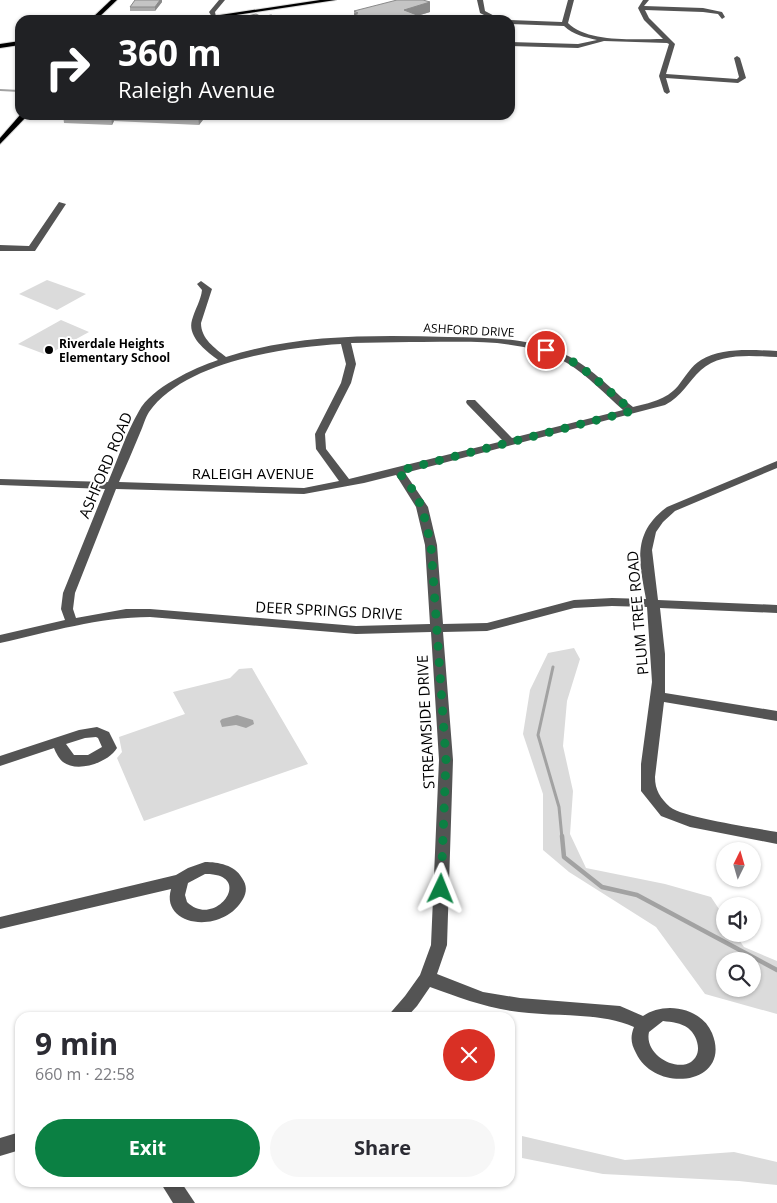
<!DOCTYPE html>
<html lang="en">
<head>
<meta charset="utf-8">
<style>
  :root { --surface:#fff; --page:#f7f7f7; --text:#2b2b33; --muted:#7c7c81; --accent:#0b8043 }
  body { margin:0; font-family:"Open Sans",sans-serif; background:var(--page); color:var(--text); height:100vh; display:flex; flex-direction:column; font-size:19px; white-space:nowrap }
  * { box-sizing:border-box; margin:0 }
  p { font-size:16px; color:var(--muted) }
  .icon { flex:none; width:28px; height:28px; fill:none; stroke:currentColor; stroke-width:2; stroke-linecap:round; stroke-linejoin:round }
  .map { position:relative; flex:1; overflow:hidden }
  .details { position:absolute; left:15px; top:1012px; width:500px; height:175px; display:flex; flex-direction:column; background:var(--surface); border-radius:15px; box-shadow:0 1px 4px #0004 }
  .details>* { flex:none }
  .banner { position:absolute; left:15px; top:15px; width:500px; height:105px; border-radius:15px; box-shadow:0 1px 4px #0004; background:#202124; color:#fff; overflow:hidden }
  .needle { width:32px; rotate:5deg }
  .fabs { position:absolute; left:716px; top:842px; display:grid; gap:10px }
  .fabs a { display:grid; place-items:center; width:45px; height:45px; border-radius:50%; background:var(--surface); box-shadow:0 1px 4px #0004; font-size:25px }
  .pin { position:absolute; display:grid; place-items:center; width:42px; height:42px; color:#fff; margin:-21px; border:2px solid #fff; border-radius:50%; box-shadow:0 1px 5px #0007 }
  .me { position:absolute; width:55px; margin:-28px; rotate:2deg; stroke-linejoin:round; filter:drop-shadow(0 0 4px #0008) }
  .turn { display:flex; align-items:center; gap:18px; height:105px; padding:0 20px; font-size:22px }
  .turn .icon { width:65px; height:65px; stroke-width:2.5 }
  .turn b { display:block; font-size:35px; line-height:42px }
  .round { display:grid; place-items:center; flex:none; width:52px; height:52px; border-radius:26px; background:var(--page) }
  .summary { display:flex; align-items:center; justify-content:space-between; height:85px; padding:0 20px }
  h1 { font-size:30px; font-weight:700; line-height:38px }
  .action { display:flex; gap:10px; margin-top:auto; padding:10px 20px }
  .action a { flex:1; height:58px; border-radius:30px; background:var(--accent); color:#fff; font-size:20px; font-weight:700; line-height:58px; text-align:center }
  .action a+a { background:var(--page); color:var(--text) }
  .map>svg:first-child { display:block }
  .green { fill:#dbdbdb; fill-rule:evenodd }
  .water { fill:#a2a2a2 }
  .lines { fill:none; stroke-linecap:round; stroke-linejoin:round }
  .stream-far2 { stroke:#a2a2a2; stroke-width:2 }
  .stream-far1 { stroke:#a2a2a2; stroke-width:3 }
  .stream { stroke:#a2a2a2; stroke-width:4.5 }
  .major-casing { stroke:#dbdbdb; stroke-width:2 }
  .minor { fill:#545454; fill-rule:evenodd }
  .major { fill:#000; fill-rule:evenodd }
  .wall { fill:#a9a9a9 }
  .shaded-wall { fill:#898989 }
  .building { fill:#c4c4c4; stroke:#898989 }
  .route { stroke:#0b8043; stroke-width:9; stroke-dasharray:0 16.2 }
  .poi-dot { fill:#000; stroke:#fff; stroke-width:2 }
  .labels { text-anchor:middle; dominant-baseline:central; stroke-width:4; stroke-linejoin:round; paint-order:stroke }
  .far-street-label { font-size:12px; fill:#000; stroke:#fff }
  .far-poi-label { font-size:12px; font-weight:bold; fill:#000; stroke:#fff; text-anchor:start }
  .street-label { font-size:15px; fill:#000; stroke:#fff }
</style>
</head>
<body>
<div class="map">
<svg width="777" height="1203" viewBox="0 0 777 1203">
  <rect width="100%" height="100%" fill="#fff"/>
  <g class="green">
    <path d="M47 280 86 294 57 310 19 294Z"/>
    <path d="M61 320 89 332 47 355 18 344Z"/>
    <path d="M574 648 580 659 567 701 563 746 573 791 570 834 586 868 665 884 711 897 725 918V934H735L744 947 777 961V1014L705 994 656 927 569 872 543 850V794L523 734 530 690 548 653ZM725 961H752V989H725Z"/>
    <path d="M252 668 308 764 144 821 117 758 122 752 119 737 185 714 173 692 230 678 239 669Z"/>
    <path d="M522 1136 625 1160 734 1152 777 1162V1185L739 1181 603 1174 522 1158Z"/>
  </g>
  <path class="water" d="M237 715 253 720 254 724 246 728 236 725 222 727 220 721 222 719Z"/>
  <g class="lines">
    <path class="stream-far2" d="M0 90 20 91"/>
    <path class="stream-far1" d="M553 667 538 735 559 807 562 838"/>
    <path class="stream" d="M562 836 564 857 602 887 637 895 777 970"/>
    <g class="major-casing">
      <g id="major">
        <path d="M111 0H117L96 20H90Z"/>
        <path d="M320 0H336L203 20H187Z"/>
        <path d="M20 41V45L0 48V44Z"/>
        <path d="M20 115H28L0 144V138Z"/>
      </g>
    </g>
    <g class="minor">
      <path d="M219 0H225L215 12 216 17H212L209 12Z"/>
      <path d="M477 0H483L485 11 502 20H494L480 13Z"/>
      <path d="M568 0H574L568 23C587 43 637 39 663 39L644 20 638 8 643 0H649L644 6 703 8 722 12 725 17 722 19 718 14 703 12 645 10 649 18 675 44 666 74 737 79 739 77 734 58 737 56 740 58 746 78 738 83 666 78 670 92 667 94 664 92 659 76 669 44 667 43 604 41 578 48 510 46V42L578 44 597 40C585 37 573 35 564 26L510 24V20L562 22Z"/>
      <path d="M59 202 66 204 35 251H0V245L29 246Z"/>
      <path d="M201 281 212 289 201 323C201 339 215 348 226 357 297 334 375 335 448 337 486 338 525 337 560 352 588 364 610 388 633 407 649 403 666 400 678 386 685 377 691 366 701 360 722 347 753 350 777 351V357C753 356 720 352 701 370 688 382 682 396 665 405L405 473 428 507 437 545 443 624 487 623 574 600 612 598 646 599C639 561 632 533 667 507L777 461V468L675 511 663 522 656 532 652 550 658 600 777 605V613L660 608 665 654V693L777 711V721L664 702 655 777C655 790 660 798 670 807 684 818 756 828 777 832V844L690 827 661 816 641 791V764L652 682 647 607 612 606 574 608 487 631 443 632 453 760 447 945 437 974 483 992 520 998 620 1006 643 1016C664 1001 701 1007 712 1033 733 1084 656 1095 636 1053 631 1044 630 1037 634 1027 600 1012 557 1017 519 1012 486 1008 461 998 430 987L417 1006 406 1018H386L405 996 420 975 431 945 439 760 431 632 356 634 150 617C99 617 50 632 0 643V635L65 620 61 609 63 593 105 489 0 485V479L108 482C118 459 126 433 139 411 151 388 194 368 218 360 206 351 187 337 192 320 195 309 201 300 202 290L197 284ZM410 342C460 343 522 336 567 363 588 376 605 394 623 410L512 438 475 400H467L466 402 467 404 503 441 349 479 326 449 325 434 351 383 356 364 351 343ZM341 344 346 364 341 383 315 434 316 449 339 481 304 488 119 482C126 466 133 450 140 433 143 427 145 418 149 412 184 362 284 347 341 344ZM396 475 416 507 425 545 430 624 356 626 150 609H126L76 618 73 609 75 593 116 489 304 494 364 483ZM663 1021C672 1022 681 1023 688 1028 698 1036 703 1054 691 1062 675 1072 644 1054 649 1032Z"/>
      <path d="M97 727 109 732 117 748C108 763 77 773 63 762 59 759 56 753 54 748L0 766V756L79 730ZM96 737 98 738 102 747 88 755H74L66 744 85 738Z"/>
      <path d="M205 862C218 862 235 865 242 878 247 885 247 892 243 899 223 935 160 927 171 889L0 929V917L176 875 188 868ZM205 874C256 873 216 930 187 902L185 895 188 883Z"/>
      <path d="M20 1132V1150L0 1156V1138Z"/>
      <path d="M160 1182H181L195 1203H173Z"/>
    </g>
    <use href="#major" class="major"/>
  </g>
  <g class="wall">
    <path d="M135 0H162V2L155 11H130V7Z"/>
    <path d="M430 2V12L417 16V20H354V11Z"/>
    <path d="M63 115H206V116L199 125 114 121 112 125 64 123Z"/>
  </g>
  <g class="shaded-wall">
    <path d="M160 0H162V2L155 11V7Z"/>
    <path d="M430 2V12L417 16V20H397L404 10Z"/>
    <path d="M111 115H113L114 121 112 125Z"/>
    <path d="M198 115H206V116L199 125Z"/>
  </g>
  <g class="building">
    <path d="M135 0H160L155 7H130Z"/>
    <path d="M397 0H423L430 2 404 10 417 15 397 20H372L354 14 358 13 354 11Z"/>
    <path d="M256 14 262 17 271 15 277 17 276 20H244L239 18Z"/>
  </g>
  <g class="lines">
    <path class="route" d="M441 889 446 760 431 545 422 507 412 489 398 471 632 411 590 374 569 359 546 350"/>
  </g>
  <circle class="poi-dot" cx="49" cy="350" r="5"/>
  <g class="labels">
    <g class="far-street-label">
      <text transform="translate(469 330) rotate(3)">ASHFORD DRIVE</text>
    </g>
    <g class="far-poi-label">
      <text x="59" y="343">Riverdale Heights<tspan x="59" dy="14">Elementary School</tspan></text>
    </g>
    <g class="street-label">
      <text transform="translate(105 465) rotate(-67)">ASHFORD ROAD</text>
      <text x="253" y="473">RALEIGH AVENUE</text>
      <text transform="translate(329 610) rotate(3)">DEER SPRINGS DRIVE</text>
      <text transform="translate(637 613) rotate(-95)">PLUM TREE ROAD</text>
      <text transform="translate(425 722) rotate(-93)">STREAMSIDE DRIVE</text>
    </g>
  </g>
</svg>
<div class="fabs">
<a><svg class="needle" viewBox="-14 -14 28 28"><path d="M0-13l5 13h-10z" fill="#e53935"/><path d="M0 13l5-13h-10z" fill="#7c7c81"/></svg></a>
<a><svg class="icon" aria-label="sound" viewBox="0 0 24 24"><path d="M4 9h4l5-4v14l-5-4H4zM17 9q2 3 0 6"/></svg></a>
<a><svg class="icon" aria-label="search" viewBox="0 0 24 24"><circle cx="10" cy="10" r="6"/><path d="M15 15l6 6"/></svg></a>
</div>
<div class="pin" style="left:546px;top:350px;background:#d93025"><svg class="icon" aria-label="arrive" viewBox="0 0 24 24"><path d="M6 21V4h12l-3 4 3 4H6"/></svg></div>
<svg class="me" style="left:441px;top:889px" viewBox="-20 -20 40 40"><path d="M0-17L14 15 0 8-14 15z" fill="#0b8043" stroke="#fff" stroke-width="4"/></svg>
<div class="banner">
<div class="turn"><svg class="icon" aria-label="right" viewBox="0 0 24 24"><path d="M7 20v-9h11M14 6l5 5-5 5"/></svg><div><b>360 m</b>Raleigh Avenue</div></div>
</div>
<section class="details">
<div class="summary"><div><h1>9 min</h1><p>660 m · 22:58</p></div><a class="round" style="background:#d93025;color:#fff"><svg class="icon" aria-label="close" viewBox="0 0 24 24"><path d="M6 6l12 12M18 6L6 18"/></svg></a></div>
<div class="action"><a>Exit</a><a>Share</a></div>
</section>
</div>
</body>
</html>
